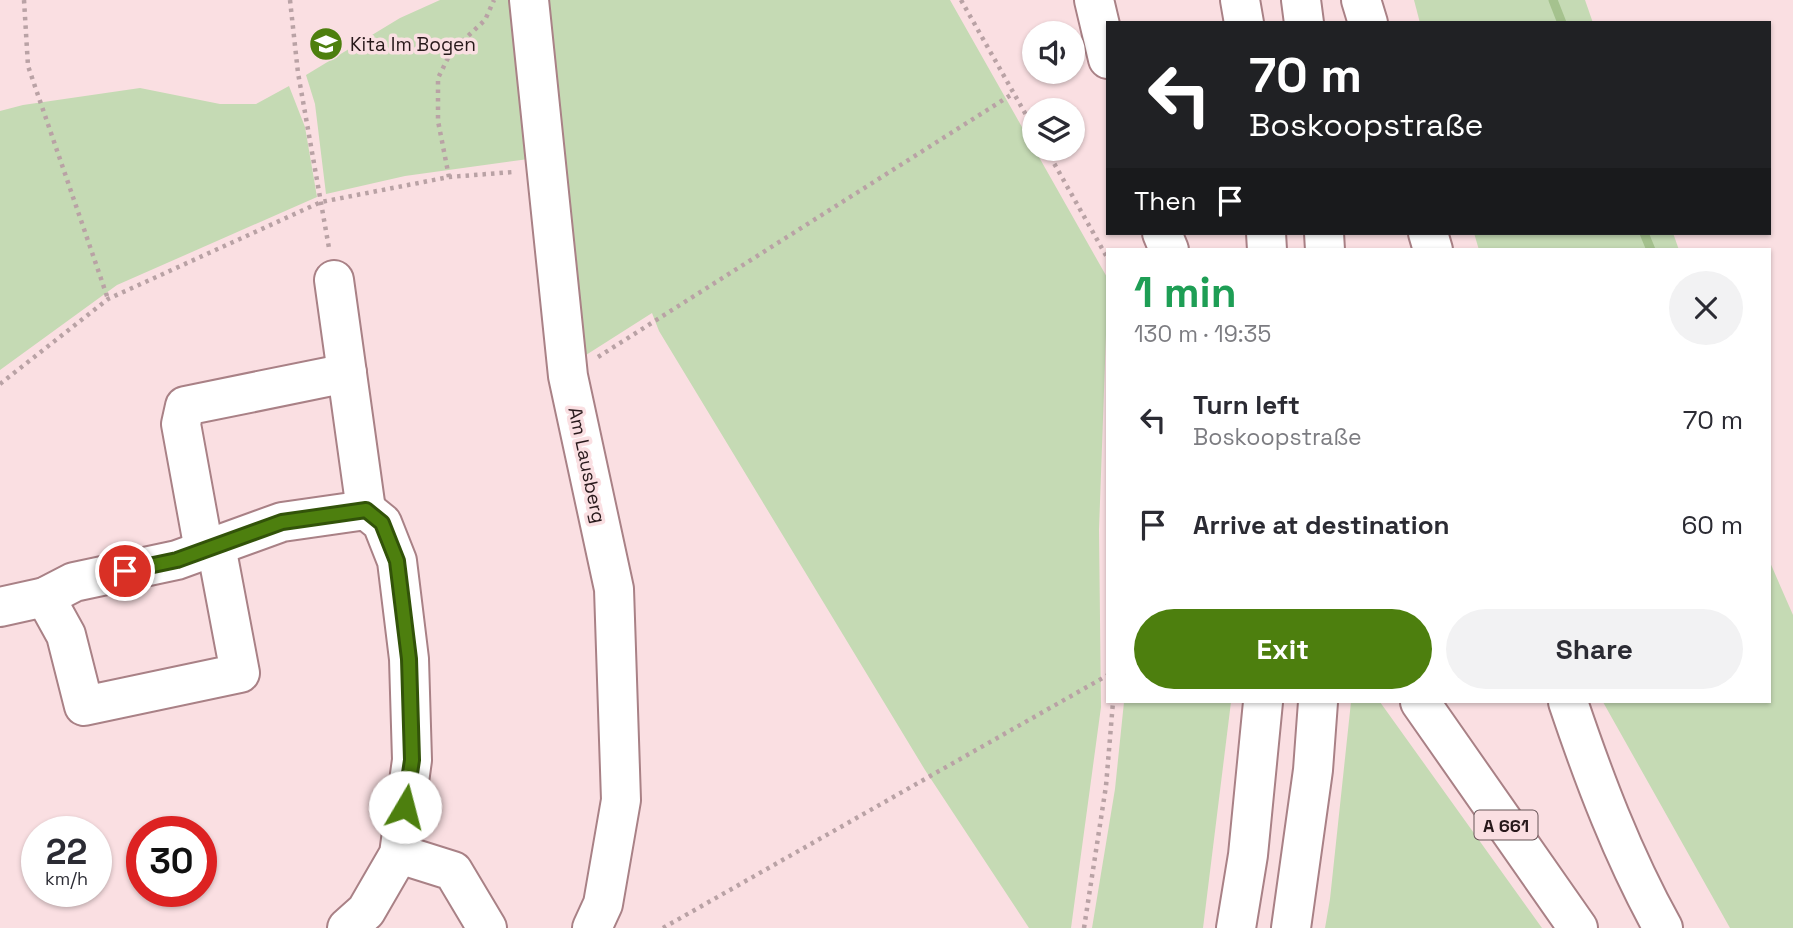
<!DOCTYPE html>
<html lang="en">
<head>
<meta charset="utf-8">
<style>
  :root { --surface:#fff; --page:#f2f2f3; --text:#2b2b33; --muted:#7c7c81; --accent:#4d7f0e }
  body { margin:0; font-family:"Space Grotesk",sans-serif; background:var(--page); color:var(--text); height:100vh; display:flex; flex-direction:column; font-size:26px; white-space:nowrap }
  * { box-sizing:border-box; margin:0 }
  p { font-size:23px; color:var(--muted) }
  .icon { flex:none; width:38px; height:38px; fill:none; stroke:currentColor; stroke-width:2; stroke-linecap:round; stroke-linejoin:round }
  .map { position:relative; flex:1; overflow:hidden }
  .drawer { position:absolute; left:1106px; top:248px; width:665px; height:455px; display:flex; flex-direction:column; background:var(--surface); border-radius:0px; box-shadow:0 2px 5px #0004 }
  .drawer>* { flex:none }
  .hud { position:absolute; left:1106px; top:21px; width:665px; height:214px; border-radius:0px; box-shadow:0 2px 5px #0004; background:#202124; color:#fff; overflow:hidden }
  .tools { position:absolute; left:1022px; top:21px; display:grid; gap:14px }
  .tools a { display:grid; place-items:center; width:63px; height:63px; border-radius:50%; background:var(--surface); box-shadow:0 2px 5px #0004; font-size:35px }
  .speed { position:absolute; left:21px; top:816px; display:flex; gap:14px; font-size:35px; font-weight:700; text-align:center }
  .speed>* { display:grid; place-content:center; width:91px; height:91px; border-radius:50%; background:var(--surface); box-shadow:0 2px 5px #0004; line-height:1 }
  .speed small { font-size:18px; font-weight:400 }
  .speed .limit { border:10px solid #d22; background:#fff; color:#111 }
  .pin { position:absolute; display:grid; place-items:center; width:60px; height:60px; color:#fff; margin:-30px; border:4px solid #fff; border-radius:50%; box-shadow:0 2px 7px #0007 }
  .me { position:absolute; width:77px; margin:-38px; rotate:8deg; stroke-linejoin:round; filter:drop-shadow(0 0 5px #0008) }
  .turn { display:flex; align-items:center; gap:24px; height:147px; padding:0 28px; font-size:32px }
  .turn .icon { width:91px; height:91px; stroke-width:2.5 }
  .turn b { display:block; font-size:49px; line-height:60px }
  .then { display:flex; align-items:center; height:66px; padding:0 28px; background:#0003; gap:14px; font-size:26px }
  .round { display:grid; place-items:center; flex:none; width:74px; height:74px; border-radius:37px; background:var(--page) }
  .head { display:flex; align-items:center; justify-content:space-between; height:119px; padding:0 28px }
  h1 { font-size:42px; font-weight:700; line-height:52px; color:#1e9e55 }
  .button { display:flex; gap:14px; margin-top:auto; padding:14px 28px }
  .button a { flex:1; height:80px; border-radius:42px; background:var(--accent); color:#fff; font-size:28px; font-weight:700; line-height:80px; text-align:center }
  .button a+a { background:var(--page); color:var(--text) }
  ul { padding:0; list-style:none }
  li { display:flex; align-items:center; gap:21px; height:105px; padding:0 28px }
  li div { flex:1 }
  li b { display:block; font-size:26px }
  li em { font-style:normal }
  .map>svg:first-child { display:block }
  .green { fill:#c5dab4 }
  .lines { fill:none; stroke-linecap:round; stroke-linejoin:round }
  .stream { stroke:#a5c28e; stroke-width:9 }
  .minor-casing { stroke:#a98186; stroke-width:42 }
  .highway-casing { stroke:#a98186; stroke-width:42 }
  .path { stroke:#b9a2a5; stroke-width:4.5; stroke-dasharray:3.5 5; stroke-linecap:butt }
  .minor { stroke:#fff; stroke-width:38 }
  .highway { stroke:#fff; stroke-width:38 }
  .route-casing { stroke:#325309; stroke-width:18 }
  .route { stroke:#4d7f0e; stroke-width:12 }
  .labels { text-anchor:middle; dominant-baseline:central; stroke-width:7; stroke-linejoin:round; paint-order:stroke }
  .shield { fill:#fadfe2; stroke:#675457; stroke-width:2 }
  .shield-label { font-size:18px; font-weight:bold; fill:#28191b }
  .poi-label { font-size:19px; fill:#28191b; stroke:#fadfe2; text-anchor:start }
  .street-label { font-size:19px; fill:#28191b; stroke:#fadfe2 }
</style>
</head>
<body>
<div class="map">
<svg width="1793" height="928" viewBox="0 0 1793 928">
  <rect width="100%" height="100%" fill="#fadfe2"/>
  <g class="green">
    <path d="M440 0H520L536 158 405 176 326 194 315 104 306 75 400 18Z"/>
    <path d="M539 0H950L1108 279 1099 530 1101 707 1071 928H1029L925 770 659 331 652 313 575 362Z"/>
    <path d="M1414 0H1585L1593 23H1420Z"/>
    <path d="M289 86 305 127 317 197 117 285 0 370V111L23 105 140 88 220 104H256Z"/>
    <path d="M1474 233H1673L1679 250H1479Z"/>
    <path d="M1769 560 1793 615V928H1730L1603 702H1769Z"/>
    <path d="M1124 702H1231L1203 928H1092L1115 789Z"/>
    <path d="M1351 702H1380L1542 928H1325L1330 899Z"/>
  </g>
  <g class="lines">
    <g class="stream">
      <path d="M1553 0 1562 23"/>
      <path d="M1644 233 1651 250"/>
    </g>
    <g class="minor-casing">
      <g id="minor">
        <path d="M529 0 568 376 614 589 621 800 603 904 592 928"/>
        <path d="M334 280 366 510"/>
        <path d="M204 550 181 424 185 406 347 373"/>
        <path d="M45 597 66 635 84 706 240 673 216 546"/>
        <path d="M0 607 45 597 74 582 177 560 282 522 366 510 382 523 397 561 409 659 412 760 399 854 366 911 347 928"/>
        <path d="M399 854 453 871 487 928"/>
      </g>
    </g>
    <g class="highway-casing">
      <g id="highway">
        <path d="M1094 0 1108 59"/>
        <path d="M1240 0 1244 23"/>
        <path d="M1301 0 1304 23"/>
        <path d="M1361 0 1368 23"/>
        <path d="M1162 233 1169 250"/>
        <path d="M1266 233 1267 250"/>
        <path d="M1324 233 1325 250"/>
        <path d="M1428 233 1433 250"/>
        <path d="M1420 702 1578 928"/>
        <path d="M1568 702C1594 779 1623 856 1663 928"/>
        <path d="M1236 928 1248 855 1263 702"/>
        <path d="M1291 928 1313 770 1318 702"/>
      </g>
    </g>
    <g class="path">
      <path d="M24 0 28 66 108 299"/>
      <path d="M290 0 298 73 329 248"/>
      <path d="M961 0 1034 129"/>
      <path d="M1046 149 1108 259"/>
      <path d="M449 177 438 121V78L451 52 485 20 494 0"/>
      <path d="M598 357 1014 93"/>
      <path d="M0 384 108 299 321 202 449 177 513 172"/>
      <path d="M663 928 1108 675"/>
      <path d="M1084 928 1106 786 1113 702"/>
    </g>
    <use href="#minor" class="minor"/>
    <use href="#highway" class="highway"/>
  </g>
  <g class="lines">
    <g class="route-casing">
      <path id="route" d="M125 571 177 560 282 522 366 510 382 523 397 561 409 659 412 760 405 807"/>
    </g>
    <use href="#route" class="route"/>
  </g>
  <defs>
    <g id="school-disc" transform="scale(1.75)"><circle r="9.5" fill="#4d7f0e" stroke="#fadfe2"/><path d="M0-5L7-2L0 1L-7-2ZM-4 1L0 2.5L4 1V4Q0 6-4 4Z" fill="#fff"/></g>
  </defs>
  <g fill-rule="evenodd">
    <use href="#school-disc" x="326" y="44"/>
  </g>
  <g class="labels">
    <rect class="shield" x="1474.5" y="810.5" width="63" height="29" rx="5"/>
    <g class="shield-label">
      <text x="1506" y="825">A 661</text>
    </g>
    <g class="poi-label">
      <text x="350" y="44">Kita Im Bogen</text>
    </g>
    <g class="street-label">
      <text transform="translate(587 465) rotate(78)">Am Lausberg</text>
    </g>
  </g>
</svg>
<div class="tools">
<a><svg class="icon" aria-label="sound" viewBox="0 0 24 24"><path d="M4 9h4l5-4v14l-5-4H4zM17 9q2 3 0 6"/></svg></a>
<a><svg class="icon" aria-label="layers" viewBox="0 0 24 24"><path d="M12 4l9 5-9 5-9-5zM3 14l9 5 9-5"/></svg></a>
</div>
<div class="speed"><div>22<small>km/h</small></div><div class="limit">30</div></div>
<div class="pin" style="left:125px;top:571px;background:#d93025"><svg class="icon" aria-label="arrive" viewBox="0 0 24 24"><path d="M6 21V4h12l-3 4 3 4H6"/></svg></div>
<svg class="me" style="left:405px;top:807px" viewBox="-20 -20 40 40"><circle r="19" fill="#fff"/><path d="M0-13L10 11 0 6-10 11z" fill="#4d7f0e"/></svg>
<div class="hud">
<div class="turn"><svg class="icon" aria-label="left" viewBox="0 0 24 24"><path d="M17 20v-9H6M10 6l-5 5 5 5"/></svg><div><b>70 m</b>Boskoopstraße</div></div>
<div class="then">Then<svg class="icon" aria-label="arrive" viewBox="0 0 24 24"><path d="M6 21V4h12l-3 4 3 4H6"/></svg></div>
</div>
<section class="drawer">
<div class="head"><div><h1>1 min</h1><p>130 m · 19:35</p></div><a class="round"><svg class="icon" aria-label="close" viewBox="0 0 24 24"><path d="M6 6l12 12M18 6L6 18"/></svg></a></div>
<ul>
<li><svg class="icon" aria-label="left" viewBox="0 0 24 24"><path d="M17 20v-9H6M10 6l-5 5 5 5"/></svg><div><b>Turn left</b><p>Boskoopstraße</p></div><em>70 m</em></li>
<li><svg class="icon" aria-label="arrive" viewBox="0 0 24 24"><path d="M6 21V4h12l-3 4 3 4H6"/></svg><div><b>Arrive at destination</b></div><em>60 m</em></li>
</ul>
<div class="button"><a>Exit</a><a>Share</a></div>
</section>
</div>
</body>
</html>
